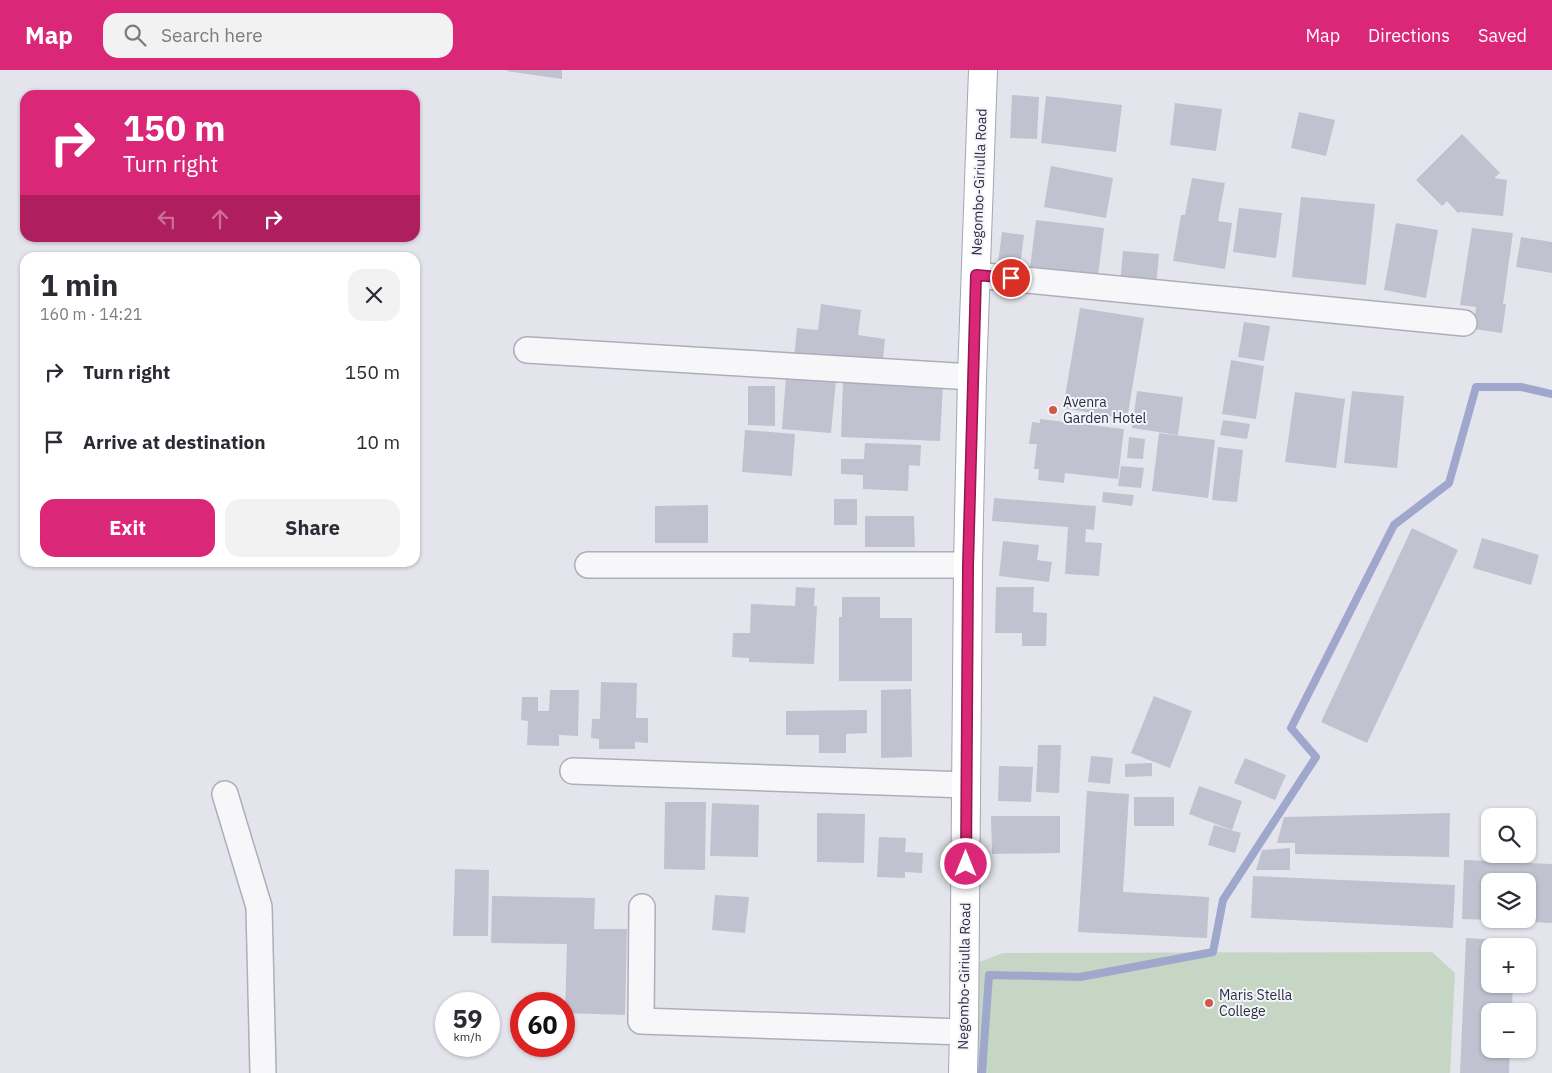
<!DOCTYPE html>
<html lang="en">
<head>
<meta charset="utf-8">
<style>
  :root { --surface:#fff; --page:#f2f2f3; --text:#2b2b33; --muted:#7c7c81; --accent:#db2777 }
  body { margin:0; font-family:"IBM Plex Sans",sans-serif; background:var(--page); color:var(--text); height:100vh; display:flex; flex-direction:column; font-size:19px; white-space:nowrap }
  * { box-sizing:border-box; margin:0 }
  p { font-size:16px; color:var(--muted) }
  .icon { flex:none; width:28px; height:28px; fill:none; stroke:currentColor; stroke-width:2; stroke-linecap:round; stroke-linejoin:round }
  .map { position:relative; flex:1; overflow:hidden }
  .panel { position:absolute; left:20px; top:182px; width:400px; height:315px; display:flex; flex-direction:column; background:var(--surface); border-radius:15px; box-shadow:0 1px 4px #0004 }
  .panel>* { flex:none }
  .hud { position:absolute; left:20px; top:20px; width:400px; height:152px; border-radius:15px; box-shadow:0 1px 4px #0004; background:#db2777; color:#fff; overflow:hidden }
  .buttons { position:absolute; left:1481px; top:738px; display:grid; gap:10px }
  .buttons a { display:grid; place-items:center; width:55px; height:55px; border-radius:10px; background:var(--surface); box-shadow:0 1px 4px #0004; font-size:25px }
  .speed { position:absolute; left:435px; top:922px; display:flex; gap:10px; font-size:25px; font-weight:700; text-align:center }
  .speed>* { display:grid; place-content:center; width:65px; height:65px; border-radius:50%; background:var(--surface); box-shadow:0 1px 4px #0004; line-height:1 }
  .speed small { font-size:12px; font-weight:400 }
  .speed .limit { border:8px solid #d22; background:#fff; color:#111 }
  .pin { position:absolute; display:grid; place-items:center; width:42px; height:42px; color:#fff; margin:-21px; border:2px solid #fff; border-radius:50%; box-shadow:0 1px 5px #0007 }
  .me { position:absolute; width:55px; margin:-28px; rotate:0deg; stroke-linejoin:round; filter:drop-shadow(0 0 4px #0008) }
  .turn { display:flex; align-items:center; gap:18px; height:105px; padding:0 20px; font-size:22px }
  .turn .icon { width:65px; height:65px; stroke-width:2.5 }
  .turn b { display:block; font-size:35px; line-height:42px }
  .lanes { display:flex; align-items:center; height:48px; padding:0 20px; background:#0003; justify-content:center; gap:25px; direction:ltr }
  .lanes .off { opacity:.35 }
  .round { display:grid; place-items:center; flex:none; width:52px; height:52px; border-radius:15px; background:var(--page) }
  .summary { display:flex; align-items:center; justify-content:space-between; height:85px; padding:0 20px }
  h1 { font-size:30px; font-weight:800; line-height:38px }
  .button { display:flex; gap:10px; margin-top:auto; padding:10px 20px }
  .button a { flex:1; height:58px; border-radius:15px; background:var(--accent); color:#fff; font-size:20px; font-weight:800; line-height:58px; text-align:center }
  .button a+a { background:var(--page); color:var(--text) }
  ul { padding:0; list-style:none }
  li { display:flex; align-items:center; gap:15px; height:70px; padding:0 20px }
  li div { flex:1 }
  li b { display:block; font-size:19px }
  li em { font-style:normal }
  header { display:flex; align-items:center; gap:30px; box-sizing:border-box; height:70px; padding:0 25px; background:var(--accent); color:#fff }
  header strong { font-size:24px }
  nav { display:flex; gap:28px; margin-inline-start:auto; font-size:18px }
  .search { width:350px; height:45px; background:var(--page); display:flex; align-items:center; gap:12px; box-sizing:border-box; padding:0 18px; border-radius:15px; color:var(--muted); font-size:19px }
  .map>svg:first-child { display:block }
  .green { fill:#c5d6c5 }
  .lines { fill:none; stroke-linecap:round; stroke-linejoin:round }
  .stream { stroke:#9fa8cc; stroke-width:8 }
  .building { fill:#c1c2cf }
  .street-casing { stroke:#acaeba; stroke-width:28 }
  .primary-casing { stroke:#a3a5b8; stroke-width:30 }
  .street { stroke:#f7f7fa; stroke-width:25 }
  .primary { stroke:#fff; stroke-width:28 }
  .route-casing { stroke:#8e194d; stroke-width:12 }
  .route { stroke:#db2777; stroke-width:9 }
  .poi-dot { fill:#d05949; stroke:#f4f4f9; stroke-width:2 }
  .labels { text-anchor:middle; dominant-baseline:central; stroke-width:4; stroke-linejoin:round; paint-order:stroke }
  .street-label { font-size:14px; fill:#2b2d44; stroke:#f4f4f9 }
  .poi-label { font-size:14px; fill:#2b2d44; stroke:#f4f4f9; text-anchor:start }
</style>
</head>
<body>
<header>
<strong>Map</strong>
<div class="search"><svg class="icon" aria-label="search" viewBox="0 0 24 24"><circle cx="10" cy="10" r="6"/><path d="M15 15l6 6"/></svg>Search here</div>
<nav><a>Map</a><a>Directions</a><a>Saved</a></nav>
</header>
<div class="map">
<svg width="1552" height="1003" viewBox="0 0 1552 1003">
  <rect width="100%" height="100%" fill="#e4e5ec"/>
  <path class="green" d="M1432 882 1455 903 1450 1003H963L964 898 1003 883Z"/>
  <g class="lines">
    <path class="stream" d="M982 1003 989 905 1080 907 1213 882 1223 830 1316 687 1291 658 1394 455 1449 413 1476 317H1521L1552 324"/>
  </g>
  <g class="building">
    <path d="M507 0H562V9L507 1Z"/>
    <path d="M1012 25 1039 27 1037 69 1010 68Z"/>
    <path d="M1046 26 1122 35 1116 82 1041 73Z"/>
    <path d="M1175 33 1222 39 1216 81 1170 75Z"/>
    <path d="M1299 42 1335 50 1326 86 1291 78Z"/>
    <path d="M1462 64 1500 103 1494 108 1507 110 1503 146 1460 142 1458 143 1447 131 1442 136 1416 110Z"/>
    <path d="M1051 96 1113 108 1106 148 1044 137Z"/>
    <path d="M1192 108 1225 113 1218 151 1232 153 1225 199 1173 191 1181 145H1185Z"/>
    <path d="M1301 127 1375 134 1366 215 1292 207Z"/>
    <path d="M1239 138 1282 143 1276 188 1233 182Z"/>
    <path d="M1036 150 1104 158 1097 214 1029 206Z"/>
    <path d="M1396 153 1438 160 1426 228 1384 220Z"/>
    <path d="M1472 158 1513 163 1503 234H1506L1502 263 1473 259 1476 237 1460 235Z"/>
    <path d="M1002 162 1024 165 1019 204 997 201Z"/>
    <path d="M1521 167 1552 172V203L1516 197Z"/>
    <path d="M1123 181 1159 184 1156 217 1120 213Z"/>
    <path d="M821 234 861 240 858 265 885 269 882 299 794 289 797 258 818 260Z"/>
    <path d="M1080 238 1144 248 1127 349 1063 338Z"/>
    <path d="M1244 252 1270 256 1264 291 1238 287Z"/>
    <path d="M1231 290 1264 296 1256 349 1222 344Z"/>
    <path d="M786 306 836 310 831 363 782 359Z"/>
    <path d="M843 312 943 316 940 371 841 367Z"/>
    <path d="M748 316H775V356L748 355Z"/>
    <path d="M1137 321 1183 327 1178 365 1132 358Z"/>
    <path d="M1352 321 1404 326 1397 398 1344 393Z"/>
    <path d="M1295 322 1345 329 1336 398 1285 392Z"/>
    <path d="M1040 349 1124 359 1118 409 1065 403 1064 413 1038 410 1039 399H1034L1037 374H1029L1032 352 1040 353Z"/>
    <path d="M1223 350 1250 354 1247 369 1220 365Z"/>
    <path d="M745 360 795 364 792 406 742 402Z"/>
    <path d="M1159 363 1215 370 1208 428 1152 421Z"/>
    <path d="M1129 367 1145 369 1143 389 1127 388Z"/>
    <path d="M865 373 921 375 920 396 909 395 908 421 863 419V405L841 404V389H864Z"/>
    <path d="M1218 377 1243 380 1237 432 1212 430Z"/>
    <path d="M1121 396 1144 398 1141 418 1118 416Z"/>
    <path d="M1103 422 1134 425 1132 436 1102 432Z"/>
    <path d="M994 428 1096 436 1094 460 1086 459 1085 472 1102 473 1099 506 1065 504 1068 457 992 451Z"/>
    <rect x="834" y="429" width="23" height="26"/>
    <path d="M708 435V473H655V436Z"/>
    <path d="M865 446H914L915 477H865Z"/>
    <path d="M1412 458 1458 480 1367 673 1321 652Z"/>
    <path d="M1482 468 1539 485 1531 515 1473 498Z"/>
    <path d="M1003 471 1039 475 1037 490 1052 492 1049 512 999 506Z"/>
    <path d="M796 517 815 518 814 536H817L814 594 749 592V588L732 587 733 563H750L751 534 795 536Z"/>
    <path d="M996 517H1034L1033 542 1047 543 1046 576H1022V563H995Z"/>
    <path d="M842 527H880V548H912V611H839V547H842Z"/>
    <path d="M601 612 637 613 636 648H648V673L635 672V679H599V669L591 668 592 649H600Z"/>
    <path d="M911 619 912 687 881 688V620Z"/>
    <path d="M550 620H579L578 666 559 665V676L527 675 528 651 521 650 522 627H538V641H549Z"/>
    <path d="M1154 626 1192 641 1170 698 1131 683Z"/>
    <path d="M867 640V663L846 664V683H819V665H786V641Z"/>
    <path d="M1038 675H1061L1059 723 1036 722Z"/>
    <path d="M1091 686 1113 688 1110 714 1088 712Z"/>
    <path d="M1245 688 1286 705 1275 730 1234 713Z"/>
    <path d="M1152 693V706L1125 707V694Z"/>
    <path d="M999 696 1033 697 1031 732 998 731Z"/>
    <path d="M1199 716 1242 731 1232 760 1189 744Z"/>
    <path d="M1087 721 1129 724 1123 822 1209 827 1207 868 1078 862Z"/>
    <rect x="1134" y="727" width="40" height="29"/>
    <path d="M665 732H706L705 800 664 799Z"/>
    <path d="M712 733 759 735 758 787 710 786Z"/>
    <path d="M817 743 865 744 864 793 817 792Z"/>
    <path d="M1450 743 1449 787 1295 784V773H1277L1284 747Z"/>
    <path d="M991 746H1060V783L992 784Z"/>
    <path d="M1214 755 1241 763 1235 783 1208 775Z"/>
    <path d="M879 767 906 768 905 782 923 783 922 803 905 802V808L877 807Z"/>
    <path d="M1290 778V800H1256L1262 780Z"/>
    <path d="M1464 790 1552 794V853L1497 850V849H1528V811H1490V850L1462 849Z"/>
    <path d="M455 799 489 800 488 866H453Z"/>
    <path d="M1253 806 1455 815 1453 858 1251 848Z"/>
    <path d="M715 825 749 827 745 863 712 860Z"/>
    <path d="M492 826 595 828 594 859H627L625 945 565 943 567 874 491 873Z"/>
    <path d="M1466 868 1516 871 1515 876H1490V914H1513L1512 941H1490V979H1510L1509 1003H1460Z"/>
  </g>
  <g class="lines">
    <g class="street-casing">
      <g id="street">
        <path d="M975 205 1464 253"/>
        <path d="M527 280 972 307"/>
        <path d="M588 495H968"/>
        <path d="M573 701 966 715"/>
        <path d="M225 724 259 837 263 1003"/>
        <path d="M642 837 641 951 964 962"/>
      </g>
    </g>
    <g class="primary-casing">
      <path id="primary" d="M963 1003 964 962 968 495 972 307 983 0"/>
    </g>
    <use href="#street" class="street"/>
    <use href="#primary" class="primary"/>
  </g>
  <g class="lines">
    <g class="route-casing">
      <path id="route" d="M966 794 968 496 976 205 1011 208"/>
    </g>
    <use href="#route" class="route"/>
  </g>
  <g class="poi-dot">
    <circle cx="1053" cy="340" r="5"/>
    <circle cx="1209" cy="933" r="5"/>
  </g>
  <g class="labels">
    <g class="street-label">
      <text transform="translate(979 112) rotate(-88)">Negombo-Giriulla Road</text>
      <text transform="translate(964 906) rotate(-89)">Negombo-Giriulla Road</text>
    </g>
    <g class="poi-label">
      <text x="1063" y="332">Avenra<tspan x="1063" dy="16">Garden Hotel</tspan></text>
      <text x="1219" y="925">Maris Stella<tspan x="1219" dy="16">College</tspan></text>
    </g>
  </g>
</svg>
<div class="buttons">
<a><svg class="icon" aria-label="search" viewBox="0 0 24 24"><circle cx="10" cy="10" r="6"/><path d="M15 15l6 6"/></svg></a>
<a><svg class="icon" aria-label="layers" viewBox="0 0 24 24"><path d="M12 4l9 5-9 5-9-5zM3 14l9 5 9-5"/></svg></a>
<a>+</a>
<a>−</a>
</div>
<div class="speed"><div>59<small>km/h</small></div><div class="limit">60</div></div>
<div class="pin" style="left:1011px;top:208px;background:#d93025"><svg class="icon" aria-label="arrive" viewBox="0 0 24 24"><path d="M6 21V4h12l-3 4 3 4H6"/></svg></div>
<svg class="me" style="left:966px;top:794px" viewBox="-20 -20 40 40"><circle r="17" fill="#db2777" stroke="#fff" stroke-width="3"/><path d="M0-11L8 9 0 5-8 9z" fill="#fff"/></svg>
<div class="hud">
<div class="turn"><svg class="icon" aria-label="right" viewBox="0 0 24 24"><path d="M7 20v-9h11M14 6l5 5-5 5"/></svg><div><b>150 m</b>Turn right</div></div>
<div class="lanes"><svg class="icon off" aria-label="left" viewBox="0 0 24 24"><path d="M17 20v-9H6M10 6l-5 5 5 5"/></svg><svg class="icon off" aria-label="ahead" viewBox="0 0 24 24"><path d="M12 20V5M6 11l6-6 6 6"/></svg><svg class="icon" aria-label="right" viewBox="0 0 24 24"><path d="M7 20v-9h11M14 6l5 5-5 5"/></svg></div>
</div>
<section class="panel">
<div class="summary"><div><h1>1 min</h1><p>160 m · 14:21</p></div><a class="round"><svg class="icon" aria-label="close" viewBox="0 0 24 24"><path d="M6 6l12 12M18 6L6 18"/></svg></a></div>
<ul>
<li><svg class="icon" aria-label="right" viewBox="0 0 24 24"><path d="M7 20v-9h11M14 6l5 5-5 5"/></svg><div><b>Turn right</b></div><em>150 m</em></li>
<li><svg class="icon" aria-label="arrive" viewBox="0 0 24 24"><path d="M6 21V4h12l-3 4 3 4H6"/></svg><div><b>Arrive at destination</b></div><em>10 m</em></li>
</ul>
<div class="button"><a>Exit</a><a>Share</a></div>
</section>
</div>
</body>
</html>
